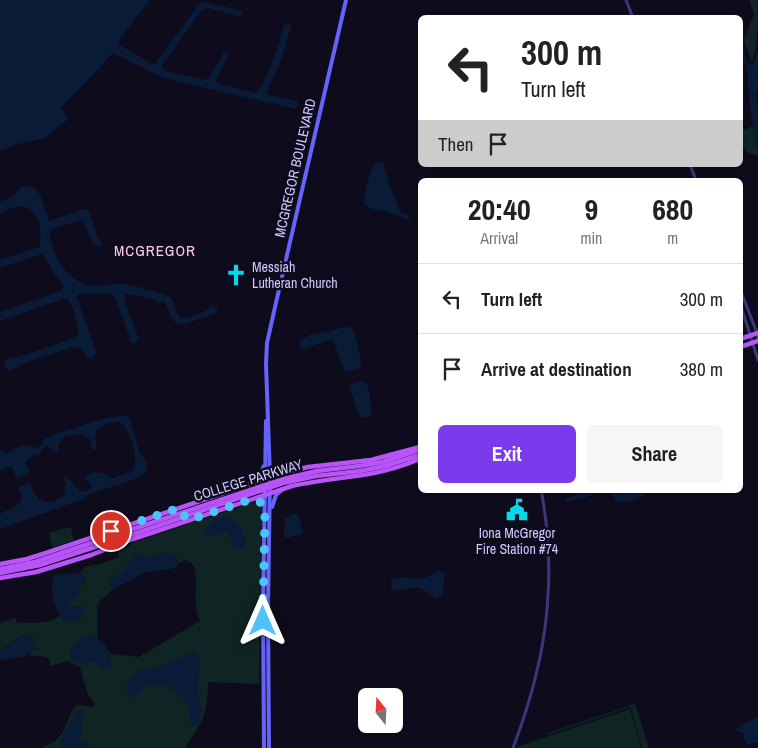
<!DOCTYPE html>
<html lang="en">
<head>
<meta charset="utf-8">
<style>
  :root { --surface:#fff; --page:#f6f6f6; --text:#222; --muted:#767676; --line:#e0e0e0; --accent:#7c3aed }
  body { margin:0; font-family:"Archivo Narrow",sans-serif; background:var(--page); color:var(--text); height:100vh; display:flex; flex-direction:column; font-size:19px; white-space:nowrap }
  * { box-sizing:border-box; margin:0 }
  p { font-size:16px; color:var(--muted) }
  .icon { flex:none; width:28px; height:28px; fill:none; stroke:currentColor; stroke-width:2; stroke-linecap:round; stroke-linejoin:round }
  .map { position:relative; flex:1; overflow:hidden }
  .side { position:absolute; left:418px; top:178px; width:325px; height:315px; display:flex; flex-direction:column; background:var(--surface); border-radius:8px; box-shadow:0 1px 4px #0004 }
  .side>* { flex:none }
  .hud { position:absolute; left:418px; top:15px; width:325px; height:152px; border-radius:8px; box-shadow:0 1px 4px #0004; background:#fff; color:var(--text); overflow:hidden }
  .needle { width:32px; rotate:342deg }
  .controls { position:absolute; left:358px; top:688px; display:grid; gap:10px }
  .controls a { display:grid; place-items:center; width:45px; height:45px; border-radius:8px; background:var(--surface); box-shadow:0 1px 4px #0004; font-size:25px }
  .pin { position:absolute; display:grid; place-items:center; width:42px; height:42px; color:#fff; margin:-21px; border:2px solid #fff; border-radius:50%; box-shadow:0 1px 5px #0007 }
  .me { position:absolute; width:55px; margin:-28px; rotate:0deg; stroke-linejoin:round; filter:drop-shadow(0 0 4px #0008) }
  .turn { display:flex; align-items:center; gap:18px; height:105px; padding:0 20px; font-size:22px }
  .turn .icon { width:65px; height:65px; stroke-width:2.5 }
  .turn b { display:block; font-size:35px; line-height:42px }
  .then { display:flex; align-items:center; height:48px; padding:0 20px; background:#0003; gap:10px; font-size:19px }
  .eta { display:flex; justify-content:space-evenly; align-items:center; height:85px; text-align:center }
  .eta b { font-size:30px; font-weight:700; line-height:35px }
  .primary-button { display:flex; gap:10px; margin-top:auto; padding:10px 20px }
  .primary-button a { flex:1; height:58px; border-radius:8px; background:var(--accent); color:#fff; font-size:20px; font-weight:700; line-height:58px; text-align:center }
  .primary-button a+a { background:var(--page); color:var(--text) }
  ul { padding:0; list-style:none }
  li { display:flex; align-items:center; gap:15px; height:70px; padding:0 20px; border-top:1px solid var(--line) }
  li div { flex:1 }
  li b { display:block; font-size:19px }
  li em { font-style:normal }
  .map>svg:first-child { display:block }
  .green { fill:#0f2524; fill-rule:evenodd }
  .water { fill:#0a1b37 }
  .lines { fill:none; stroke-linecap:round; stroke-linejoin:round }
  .tertiary { stroke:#3a3879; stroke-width:3 }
  .secondary { stroke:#6563fa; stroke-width:4 }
  .primary { stroke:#b954f9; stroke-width:4.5 }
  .primary-bridge { stroke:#b954f9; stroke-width:4.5 }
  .route { stroke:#4fc3f7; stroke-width:9; stroke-dasharray:0 16.2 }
  .labels { text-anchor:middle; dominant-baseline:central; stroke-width:5; stroke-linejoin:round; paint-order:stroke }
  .street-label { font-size:14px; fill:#cec8fd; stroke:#0e0c1c }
  .poi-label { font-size:14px; fill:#cec8fd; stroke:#0e0c1c; text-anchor:start }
  .neighbourhood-label { font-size:15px; letter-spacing:1px; fill:#fdcaeb; stroke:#0e0c1c }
</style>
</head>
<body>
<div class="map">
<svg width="758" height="748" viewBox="0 0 758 748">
  <rect width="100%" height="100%" fill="#0e0c1c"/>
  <g class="green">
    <path d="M749 0H758C758 17 758 49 752 62L745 45V42L742 39 745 37 754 14Z"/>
    <path d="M753 126 758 151V156L746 152V149L741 147 740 144V130L749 128Z"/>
    <path d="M252 503H256L262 510 259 684 208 682C208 714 202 723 185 748H41C69 738 61 725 76 706 82 704 87 705 92 708L95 704 88 695 80 667 67 661 51 666 49 659 46 657 28 655 33 651H39V649L34 646V639L30 635C17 633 11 646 0 650V623L15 618 17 622C33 624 47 624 60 616 54 604 50 589 54 575L80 573 85 567 100 564 119 557 118 551 129 546 132 543ZM185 560C190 561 194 565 195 570 198 588 192 605 200 621L139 657 111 654 97 637V604L112 590 145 572 170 569 176 567 179 563Z"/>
    <path d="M71 527 74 540 54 547 52 546 49 534 50 532Z"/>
    <path d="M635 704 649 748H642L631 708 630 707 547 735 548 733Z"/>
    <path d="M630 709 641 748H518L519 746Z"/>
  </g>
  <g class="water">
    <path d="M0 0H150L120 39 118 44 152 64 155 63 157 61 199 4 206 2 242 11 241 17 208 8 202 10 162 65V68L165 71 206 80 209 79 224 52 229 54 216 79 217 82 219 84 256 93C268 82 280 40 285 23L292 24 281 60 267 92V94L270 95 298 102 296 109 163 78 113 53 61 108 68 117 67 120 43 139 18 144 0 151Z"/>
    <path d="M740 39 744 49 747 63 751 64 754 63 758 49V73L757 75 758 80V90L756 94 758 109V146C753 130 751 112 749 94 748 81 749 67 740 56Z"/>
    <path d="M375 163H383L390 187 400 210 402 213 411 216 407 219C401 217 394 214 387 212 379 210 370 210 364 204 364 195 370 169 375 163Z"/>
    <path d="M28 186 35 188 41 197 49 221 83 209 88 210 89 211 97 236 100 239 101 244 100 246H94L84 222 81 220 53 229 49 232C53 257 66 281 92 286 101 287 110 284 119 284 129 284 159 292 168 296 176 300 174 313 182 318 192 318 205 312 212 306L217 308V313L182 325C169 322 170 311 165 302L161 301 160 303 156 302V300L130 294H126L124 299 136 333 139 337 136 343 134 344 129 341V336L114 295 111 294 81 293 78 295 77 297 96 352V354L92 358H88L81 349 73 347 21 364 16 368 9 371C6 369 4 367 4 363L7 358 19 357 74 338 77 336 79 333C77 322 74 305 66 298L0 321V312L60 291 64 286 54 273 44 256 42 254 0 268V260L39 247 40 245C40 240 41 233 40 228 38 216 29 203 15 207 10 208 5 211 0 213V202L13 196 22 187Z"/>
    <path d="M343 327C347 327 350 327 353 330L360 355 361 368 345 372 333 340H330L303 349 300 347V340L312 334 329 332Z"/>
    <path d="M357 382H365L368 386 372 412C370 418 364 420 359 415L349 385Z"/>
    <path d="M119 416H126L129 417 140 454 146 461 147 467 146 472C134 483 102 488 86 496V499L81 500 0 529V514L20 503 22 496 19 492V487L29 483H30C37 502 47 508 64 495L66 482 63 477 65 475 79 490 84 492 92 488 85 477C89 473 97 471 103 473 107 474 109 478 113 478 117 477 121 475 124 474 128 472 132 471 134 468 137 462 134 447 132 441 129 434 126 426 119 422L109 423 98 428 95 436 97 449 96 450 91 448 90 439 81 434 65 437 58 444 59 450 56 453 46 445 40 452 41 454 35 455 27 459 25 463 29 470V474L16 478 13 469 9 467 0 470V450L8 453C20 446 24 441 37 449L43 443V440C52 434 62 432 73 429 88 423 102 418 119 416Z"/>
    <path d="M591 490H650V491C638 500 633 501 618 502L610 493 605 494 603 492H600L581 499 566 501 565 499Z"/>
    <path d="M294 514H297L298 515 303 532 302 533 288 538 285 537 284 534 285 518Z"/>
    <path d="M227 517 231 518 233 521C238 524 245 533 245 540 245 544 244 545 242 548 231 549 233 538 226 532 218 531 213 539 205 536L204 534C205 528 211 520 218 518 219 517 225 517 227 517Z"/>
    <path d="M164 552C172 552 177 555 179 563L176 567 170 569 145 572 112 590 109 585V582C116 577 122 572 128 565 131 562 133 558 136 555L153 557Z"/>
    <path d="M438 570 446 574 444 579 443 595 435 599C429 593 421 586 412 588 406 588 401 591 394 591 391 588 390 583 392 579 403 575 406 579 416 579 425 579 431 575 438 570Z"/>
    <path d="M80 573 85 577 86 580 79 589V597L70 600 68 604 71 606C77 605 82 604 85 610 84 619 74 623 66 622 54 612 50 590 54 575Z"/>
    <path d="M27 634C34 636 34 640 34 646L39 650V651H33L22 657 0 660V650C11 646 16 636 27 634Z"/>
    <path d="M92 635C104 638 114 657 111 668 101 671 103 665 95 662 91 660 85 663 81 665L76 662 71 658C71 655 70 652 71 649 74 642 85 637 92 635Z"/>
    <path d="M195 652 198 653 200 664 199 673 198 691 200 697 201 712 199 723 191 724C187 717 190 710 188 703L170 687 162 684 146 686 133 698C121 693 128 679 136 673 145 667 157 667 166 664 176 660 184 655 195 652Z"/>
    <path d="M81 710 84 714 80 739 82 741 90 745 91 748H60C60 735 71 723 76 711Z"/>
    <path d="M758 717V742L749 744 746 743 743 734 738 731 735 732V730L745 723Z"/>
  </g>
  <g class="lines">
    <g class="tertiary">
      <path d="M626 0 633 18"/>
      <path d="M690 165 696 180"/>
      <path d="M740 289 757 333 758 340"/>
      <path d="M740 303 758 360"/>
      <path d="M513 748C522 724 530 700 536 675 551 616 553 550 541 490"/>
    </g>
    <g class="secondary">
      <path d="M252 482 259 476 264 466"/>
      <path d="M272 507 276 495 282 490"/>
      <path d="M264 748 263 606 266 421"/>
      <path d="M269 748 268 607 270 477 266 364 267 343 275 307 346 0"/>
    </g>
    <g class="primary">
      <path d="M740 339 758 333"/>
      <path d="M740 347 758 341"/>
      <path d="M359 466 383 462 419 450"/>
      <path d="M360 471 385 466 420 455"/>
      <path d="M0 564 27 559 46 553 283 473 308 467 371 460 420 447"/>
      <path d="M0 569 35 562 121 533"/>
      <path d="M0 573 40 565 122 538"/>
      <path d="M0 578 36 572 91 555 133 539 292 486C319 480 347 478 374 473 390 470 405 465 420 459"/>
    </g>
    <g class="primary-bridge">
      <path d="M121 533 283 479 317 471 359 466"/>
      <path d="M122 538 283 483 316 476 360 471"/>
    </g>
  </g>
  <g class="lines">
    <path class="route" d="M111 531 176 509 183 511 185 518 192 519 249 500C258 500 262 501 265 510L263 621"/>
  </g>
  <defs>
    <g id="church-bare" transform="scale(1.725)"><path d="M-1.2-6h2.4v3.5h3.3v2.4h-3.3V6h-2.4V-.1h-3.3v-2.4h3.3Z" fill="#08d6e9" stroke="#0e0c1c" stroke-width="2.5" paint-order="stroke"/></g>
    <g id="civic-bare" transform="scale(1.725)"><path d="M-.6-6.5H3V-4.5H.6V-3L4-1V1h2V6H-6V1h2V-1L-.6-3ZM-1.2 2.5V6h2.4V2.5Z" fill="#08d6e9" stroke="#0e0c1c" stroke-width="2.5" paint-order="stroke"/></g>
  </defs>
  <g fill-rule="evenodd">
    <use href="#church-bare" x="236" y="275"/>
    <use href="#civic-bare" x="517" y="510"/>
  </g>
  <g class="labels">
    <g class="street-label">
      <text transform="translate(295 168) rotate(-77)">MCGREGOR BOULEVARD</text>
      <text transform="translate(248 480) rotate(-17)">COLLEGE PARKWAY</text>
    </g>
    <g class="poi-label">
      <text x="252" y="267">Messiah<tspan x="252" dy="16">Lutheran Church</tspan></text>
      <text x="517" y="533" text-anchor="middle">Iona McGregor<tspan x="517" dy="16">Fire Station #74</tspan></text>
    </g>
    <g class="neighbourhood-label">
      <text x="155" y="250">MCGREGOR</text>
    </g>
  </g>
</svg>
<div class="controls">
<a><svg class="needle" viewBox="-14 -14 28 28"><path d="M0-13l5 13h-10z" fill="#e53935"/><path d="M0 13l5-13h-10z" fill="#767676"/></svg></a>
</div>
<div class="pin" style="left:111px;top:531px;background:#d93025"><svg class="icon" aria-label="arrive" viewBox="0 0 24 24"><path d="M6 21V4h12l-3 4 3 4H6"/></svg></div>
<svg class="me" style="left:263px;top:621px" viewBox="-20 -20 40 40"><path d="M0-17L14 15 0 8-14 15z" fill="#4fc3f7" stroke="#fff" stroke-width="4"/></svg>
<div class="hud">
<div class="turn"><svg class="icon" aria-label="left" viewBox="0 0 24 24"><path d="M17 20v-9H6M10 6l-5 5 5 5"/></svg><div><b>300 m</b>Turn left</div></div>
<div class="then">Then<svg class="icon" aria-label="arrive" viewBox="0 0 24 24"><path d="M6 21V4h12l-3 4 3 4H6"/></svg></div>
</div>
<section class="side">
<div class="eta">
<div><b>20:40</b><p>Arrival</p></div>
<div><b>9</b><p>min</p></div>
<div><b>680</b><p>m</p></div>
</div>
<ul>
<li><svg class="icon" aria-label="left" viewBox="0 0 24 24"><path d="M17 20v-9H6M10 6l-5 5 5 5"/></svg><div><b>Turn left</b></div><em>300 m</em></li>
<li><svg class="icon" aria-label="arrive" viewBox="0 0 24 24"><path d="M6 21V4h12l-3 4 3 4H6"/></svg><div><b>Arrive at destination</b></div><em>380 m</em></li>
</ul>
<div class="primary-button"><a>Exit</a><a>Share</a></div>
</section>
</div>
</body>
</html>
